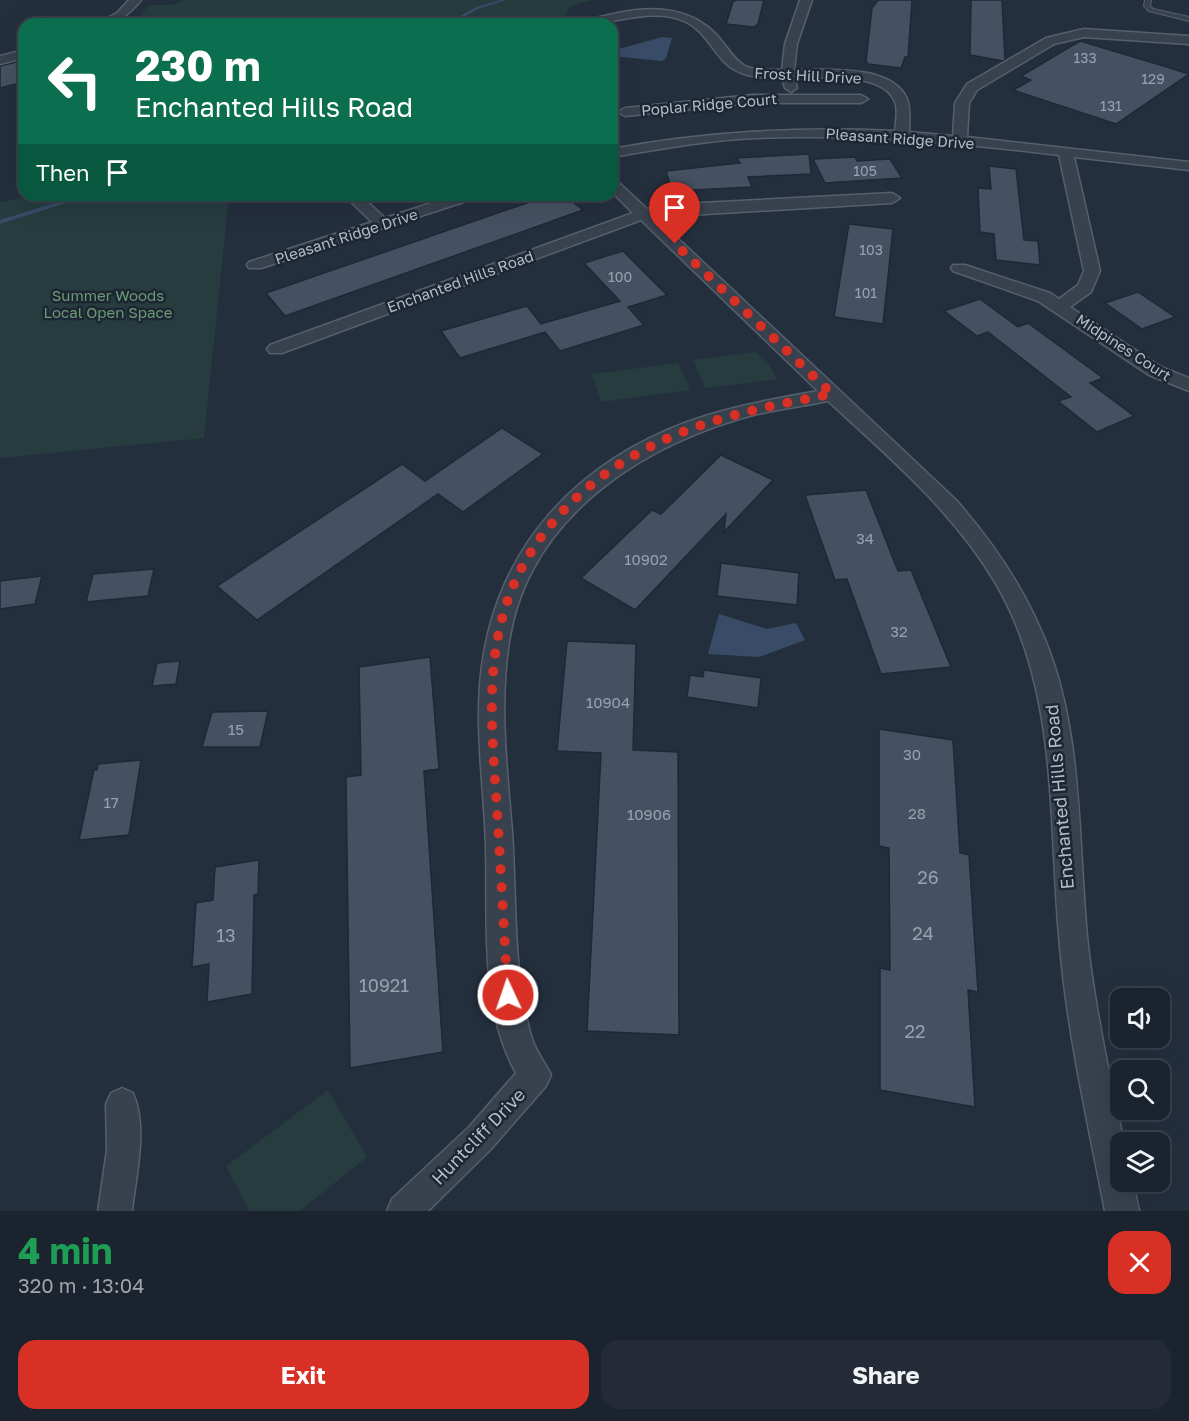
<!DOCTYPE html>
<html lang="en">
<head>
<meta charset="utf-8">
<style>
  :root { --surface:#1b232e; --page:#242b36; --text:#f1f3f6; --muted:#a0a4aa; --line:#39404a; --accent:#d93025 }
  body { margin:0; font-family:"Golos Text",sans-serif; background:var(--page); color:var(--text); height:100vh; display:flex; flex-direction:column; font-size:22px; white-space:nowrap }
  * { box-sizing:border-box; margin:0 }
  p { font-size:20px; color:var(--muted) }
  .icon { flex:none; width:33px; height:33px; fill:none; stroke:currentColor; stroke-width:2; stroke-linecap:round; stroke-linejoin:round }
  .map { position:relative; height:1211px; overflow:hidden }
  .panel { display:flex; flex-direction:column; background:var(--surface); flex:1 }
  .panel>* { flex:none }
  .guide { position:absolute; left:18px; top:18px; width:600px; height:183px; border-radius:18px; box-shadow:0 6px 24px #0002,0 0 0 2px var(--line); background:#0b6e4f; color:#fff; overflow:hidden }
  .buttons { position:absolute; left:1110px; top:988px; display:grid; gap:12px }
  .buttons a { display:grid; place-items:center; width:60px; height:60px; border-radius:12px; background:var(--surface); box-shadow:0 6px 24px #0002,0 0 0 2px var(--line); font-size:30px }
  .pin { position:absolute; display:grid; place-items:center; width:51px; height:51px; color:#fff; margin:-62px -26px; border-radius:50% 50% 50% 0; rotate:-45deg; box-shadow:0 0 6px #0007 }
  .pin .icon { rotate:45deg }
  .me { position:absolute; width:66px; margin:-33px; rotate:357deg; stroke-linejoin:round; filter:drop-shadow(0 0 4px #0008) }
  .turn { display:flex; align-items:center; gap:21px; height:126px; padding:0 18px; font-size:27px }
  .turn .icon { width:78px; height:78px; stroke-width:2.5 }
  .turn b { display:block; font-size:42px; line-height:51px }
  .then { display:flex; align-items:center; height:57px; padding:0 18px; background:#0003; gap:12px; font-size:22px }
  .round { display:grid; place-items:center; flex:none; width:63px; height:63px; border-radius:18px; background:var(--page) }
  .headline { display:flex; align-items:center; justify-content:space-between; height:102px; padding:0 18px }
  h1 { font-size:36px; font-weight:700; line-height:45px; color:#1e9e55 }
  .cta { display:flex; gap:12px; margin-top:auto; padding:12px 18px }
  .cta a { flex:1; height:69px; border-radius:18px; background:var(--accent); color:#fff; font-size:24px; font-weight:700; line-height:69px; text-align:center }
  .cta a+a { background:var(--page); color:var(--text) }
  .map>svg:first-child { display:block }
  .green { fill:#263c3f }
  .water { fill:#394c67 }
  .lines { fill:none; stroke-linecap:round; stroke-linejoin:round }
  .stream { fill:#394c67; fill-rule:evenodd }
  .building { fill:#455162; stroke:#1f2835; stroke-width:1.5 }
  .service-casing { stroke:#565f6c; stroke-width:2 }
  .minor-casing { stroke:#565f6c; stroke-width:3 }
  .service { fill:#38414e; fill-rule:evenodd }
  .minor { fill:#38414e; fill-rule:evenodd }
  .route { stroke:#d93025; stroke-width:10; stroke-dasharray:0 18 }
  .labels { text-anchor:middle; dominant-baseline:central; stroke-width:5; stroke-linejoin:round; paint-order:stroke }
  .far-number-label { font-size:14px; fill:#98a1af }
  .far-street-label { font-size:15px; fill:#b4bcc9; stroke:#1d2633 }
  .far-park-label { font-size:15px; fill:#6b9a76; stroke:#1d2633 }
  .number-label { font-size:15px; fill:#98a1af }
  .street-label { font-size:18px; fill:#b4bcc9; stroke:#1d2633 }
  .near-number-label { font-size:18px; fill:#98a1af }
</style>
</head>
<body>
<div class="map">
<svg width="1189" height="1211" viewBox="0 0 1189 1211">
  <rect width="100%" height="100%" fill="#242f3e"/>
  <g class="green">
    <path d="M186 0H592L571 6 559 23 550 24H125L143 15 141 13 150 5H171Z"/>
    <path d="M40 195H229L204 438 0 458V202Z"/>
    <path d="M756 352 769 364 777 379 705 388 693 360Z"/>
    <path d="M678 363 690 390 601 402 592 374Z"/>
    <path d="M328 1090 367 1157 300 1211H249L226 1166Z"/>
  </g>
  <g class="water">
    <path d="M662 37 672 38 666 58 662 61 612 56V51Z"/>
    <path d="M719 614 767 629 796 623 805 640 759 657 708 654Z"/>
  </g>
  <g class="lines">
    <g class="stream">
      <path d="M500 0H506L478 9 451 24H446L476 7Z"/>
      <path d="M74 195H81L72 201 0 224V220L68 199Z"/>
    </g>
  </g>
  <g class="building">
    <path d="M736 0H764L758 24 754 27 726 24 733 2Z"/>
    <path d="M878 0H912L908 57H905L901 68 868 64 866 61 872 8Z"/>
    <path d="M971 0H1002L1005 59 1003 61 970 55Z"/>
    <path d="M1080 41 1157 64 1189 74 1116 124 1013 90 1031 80 1021 76Z"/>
    <path d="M24 60V82L0 88V66Z"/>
    <path d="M809 154 811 174 748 177 752 187 672 191 666 171 740 163 737 158Z"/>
    <path d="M855 157 857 161 890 159 902 178 825 183 813 159Z"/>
    <path d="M989 166 1016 169 1024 240 1038 241 1040 265 996 260 994 234 980 232 978 188 991 189Z"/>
    <path d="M550 195H564L583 210 285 316 266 293Z"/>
    <path d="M849 224 893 229 883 324 834 317Z"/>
    <path d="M623 251 667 295 628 307 644 325 560 351 545 332 460 358 441 331 527 306 541 324 620 301 584 263Z"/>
    <path d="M1138 292 1175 317 1142 329 1105 303Z"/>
    <path d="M980 299 1018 327 1028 323 1103 378 1090 383 1134 416 1097 432 1058 401 1071 397 988 332 977 336 944 311Z"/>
    <path d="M502 428 543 454 463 512 438 494 257 620 217 586 402 464 425 481Z"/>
    <path d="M721 455 773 480 724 532 726 514 635 610 581 578 652 510 661 514Z"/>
    <path d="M866 490 898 571 911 570 951 667 881 674 847 579 835 580 805 495Z"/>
    <path d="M721 563 799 573 797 605 717 596Z"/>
    <path d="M154 569 148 596 86 602 93 574Z"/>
    <path d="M42 576 35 604 0 609V581Z"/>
    <path d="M567 641 636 644 633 750 678 752 679 1035 587 1031 601 753 557 751Z"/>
    <path d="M430 657 439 769 424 771 443 1052 350 1068 346 777 361 775 359 667Z"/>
    <path d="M180 661 176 684 152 686 157 663Z"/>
    <path d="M704 670 761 678 758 708 687 697 690 675 703 677Z"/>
    <path d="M268 711 260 747H202L212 712Z"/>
    <path d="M879 729 953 740 960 853 969 855 978 992 968 990 975 1107 880 1090V968L890 970 889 848 879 846Z"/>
    <path d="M141 760 129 835 79 840 94 770H97L98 764Z"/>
    <path d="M259 860 258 894 254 895 252 994 207 1002 209 964 192 967 196 903 213 900 215 867Z"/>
  </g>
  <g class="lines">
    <g class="service-casing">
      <path id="service" d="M1145 0H1151L1150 6 1153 9 1189 17V21L1149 11 1144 6Z"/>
    </g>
    <g class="minor-casing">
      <g id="minor">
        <path d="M129 0H141C128 16 117 24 96 24L117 13Z"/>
        <path d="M800 0H812L797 44 794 70C826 70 892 64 907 99 911 109 909 122 909 132L953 136 955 103 967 84 1046 38 1084 29 1189 36V44L1084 37 1054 44 977 90 969 103 967 137 1189 162V170L1074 157 1100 271 1091 292 1070 307 1161 367 1189 378V391L1149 375 1038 301 953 271 951 268 953 265H965L1050 293 1059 299 1078 285 1084 271 1059 155C959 143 859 134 757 138 708 140 660 149 612 157V149C710 131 796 127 895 131 896 121 899 107 893 98 878 72 821 78 795 78L797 88 791 92 785 88 782 78C767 78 750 78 737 71 715 61 709 32 684 21 652 7 616 24 583 24 591 17 607 16 618 13 655 5 695 8 720 39 728 48 734 60 745 66 756 71 770 70 782 70L785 44Z"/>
        <path d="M24 50V58L0 64V56Z"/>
        <path d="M752 95H861L868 99 861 103H752L625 116 618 112 625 108Z"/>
        <path d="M612 180 617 181 647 209 681 204 892 193 900 198 892 203 655 217 956 500C990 539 1019 580 1040 628 1085 726 1077 842 1088 946 1096 1013 1110 1078 1124 1143H1120V1182H1133L1139 1211H1105C1088 1123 1068 1036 1060 947 1048 826 1060 693 996 584 954 512 889 457 828 401 799 407 768 410 739 419 632 451 527 523 509 642 499 705 507 769 512 832 517 901 512 972 532 1039 536 1051 545 1063 551 1075L546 1086 491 1149 428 1211H387L392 1199 469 1127 516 1073C479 1007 488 919 486 846 484 786 474 725 482 666 498 545 578 462 690 421 732 406 775 399 818 391L641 220 282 353H270L267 349 270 345 633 213 612 192Z"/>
        <path d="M344 195H360L385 218 456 195H478L476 198 261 268H249L247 265 249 262 372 222Z"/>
        <path d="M122 1088 133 1093C148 1128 136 1174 132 1211H98L107 1150 106 1104 111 1093Z"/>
      </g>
    </g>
    <use href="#service" class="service"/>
    <use href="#minor" class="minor"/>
  </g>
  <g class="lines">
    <path class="route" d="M508 995C504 934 501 872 497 810 493 745 485 675 504 612 528 527 602 463 683 432 731 413 781 404 832 394L675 244"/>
  </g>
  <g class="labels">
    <g class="far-number-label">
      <text x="1085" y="57">133</text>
      <text x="1153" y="78">129</text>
      <text x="1111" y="105">131</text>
      <text x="865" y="170">105</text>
      <text x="871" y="249">103</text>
      <text x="620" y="276">100</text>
      <text x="866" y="292">101</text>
    </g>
    <g class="far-street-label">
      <text transform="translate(808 75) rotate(3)">Frost Hill Drive</text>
      <text transform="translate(709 104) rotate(-5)">Poplar Ridge Court</text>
      <text transform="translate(900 138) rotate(4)">Pleasant Ridge Drive</text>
      <text transform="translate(346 236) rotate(-18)">Pleasant Ridge Drive</text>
      <text transform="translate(460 281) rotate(-20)">Enchanted Hills Road</text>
      <text transform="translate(1124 347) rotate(33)">Midpines Court</text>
    </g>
    <g class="far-park-label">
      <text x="108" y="295">Summer Woods<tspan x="108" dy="17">Local Open Space</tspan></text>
    </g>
    <g class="number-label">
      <text x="865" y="538">34</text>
      <text x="646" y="559">10902</text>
      <text x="899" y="631">32</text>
      <text x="608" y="702">10904</text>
      <text x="236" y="729">15</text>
      <text x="912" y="754">30</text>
      <text x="111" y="802">17</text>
      <text x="917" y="813">28</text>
      <text x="649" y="814">10906</text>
    </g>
    <g class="street-label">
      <text transform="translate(1059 797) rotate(-95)">Enchanted Hills Road</text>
      <text transform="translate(478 1136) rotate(-46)">Huntcliff Drive</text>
    </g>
    <g class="near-number-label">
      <text x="928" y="877">26</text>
      <text x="923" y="933">24</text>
      <text x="226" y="935">13</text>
      <text x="384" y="985">10921</text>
      <text x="915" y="1031">22</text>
    </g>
  </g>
</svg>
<div class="buttons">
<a><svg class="icon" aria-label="sound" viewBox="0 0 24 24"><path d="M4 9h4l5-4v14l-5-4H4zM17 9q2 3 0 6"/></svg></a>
<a><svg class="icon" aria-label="search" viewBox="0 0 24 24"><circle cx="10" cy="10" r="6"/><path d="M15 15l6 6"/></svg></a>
<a><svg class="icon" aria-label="layers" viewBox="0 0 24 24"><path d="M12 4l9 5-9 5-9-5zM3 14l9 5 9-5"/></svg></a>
</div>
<div class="pin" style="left:675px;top:244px;background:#d93025"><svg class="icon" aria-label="arrive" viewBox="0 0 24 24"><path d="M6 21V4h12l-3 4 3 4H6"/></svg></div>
<svg class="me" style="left:508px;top:995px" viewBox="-20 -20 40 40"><circle r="17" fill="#d93025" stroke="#fff" stroke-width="3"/><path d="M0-11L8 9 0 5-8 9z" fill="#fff"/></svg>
<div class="guide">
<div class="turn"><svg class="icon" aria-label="left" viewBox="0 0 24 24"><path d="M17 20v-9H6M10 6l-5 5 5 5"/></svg><div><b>230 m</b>Enchanted Hills Road</div></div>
<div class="then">Then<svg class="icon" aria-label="arrive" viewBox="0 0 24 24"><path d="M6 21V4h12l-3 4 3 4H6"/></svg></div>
</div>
</div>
<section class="panel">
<div class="headline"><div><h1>4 min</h1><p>320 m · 13:04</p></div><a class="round" style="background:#d93025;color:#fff"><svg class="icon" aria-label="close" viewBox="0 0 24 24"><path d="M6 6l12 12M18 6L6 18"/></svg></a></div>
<div class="cta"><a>Exit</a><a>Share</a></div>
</section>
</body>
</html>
